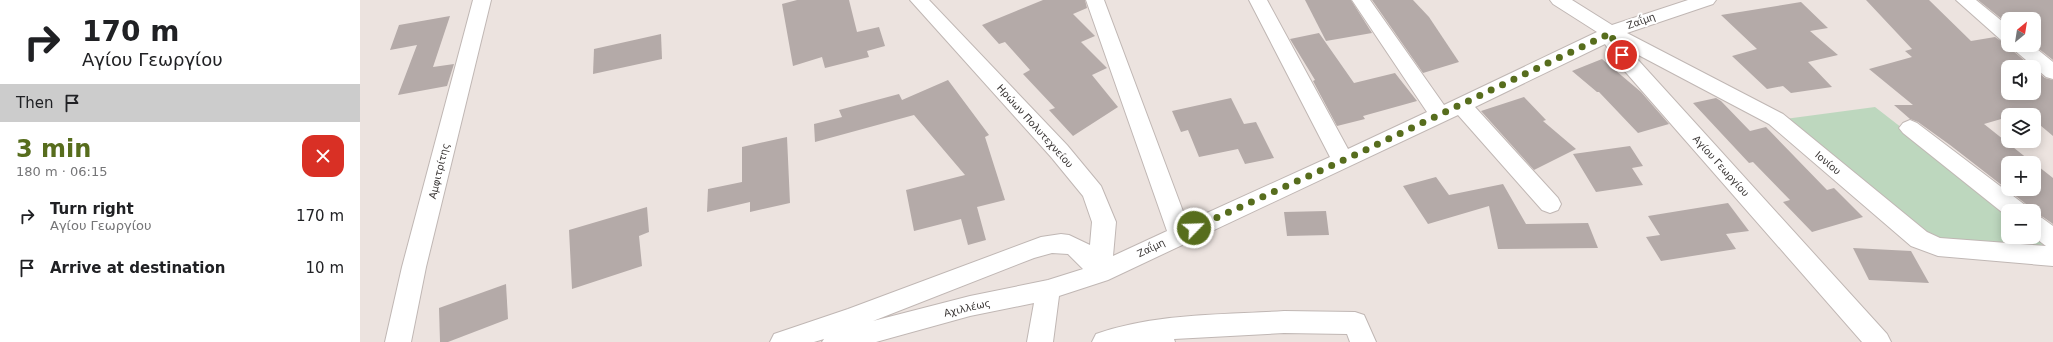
<!DOCTYPE html>
<html lang="en">
<head>
<meta charset="utf-8">
<style>
  :root { --surface:#fff; --page:#f2f2f2; --text:#202124; --muted:#757577; --accent:#576d1d }
  body { margin:0; font-family:"DejaVu Sans",sans-serif; background:var(--page); color:var(--text); height:100vh; display:flex; flex-direction:column; font-size:15px; white-space:nowrap }
  * { box-sizing:border-box; margin:0 }
  p { font-size:13px; color:var(--muted) }
  .icon { flex:none; width:22px; height:22px; fill:none; stroke:currentColor; stroke-width:2; stroke-linecap:round; stroke-linejoin:round }
  .map { position:relative; flex:1; overflow:hidden }
  .side { display:flex; flex-direction:column; background:var(--surface); width:360px }
  .side>* { flex:none }
  .top-card { background:#fff; color:var(--text); overflow:hidden }
  .needle { width:26px; rotate:30deg }
  .fabs { position:absolute; left:1641px; top:12px; display:grid; gap:8px }
  .fabs a { display:grid; place-items:center; width:40px; height:40px; border-radius:8px; background:var(--surface); box-shadow:0 2px 10px #0003; font-size:20px }
  .pin { position:absolute; display:grid; place-items:center; width:34px; height:34px; color:#fff; margin:-17px; border:2px solid #fff; border-radius:50%; box-shadow:0 1px 4px #0007 }
  .me { position:absolute; width:44px; margin:-22px; rotate:66deg; stroke-linejoin:round; filter:drop-shadow(0 0 3px #0008) }
  .turn { display:flex; align-items:center; gap:14px; height:84px; padding:0 16px; font-size:18px }
  .turn .icon { width:52px; height:52px; stroke-width:2.5 }
  .turn b { display:block; font-size:28px; line-height:34px }
  .then { display:flex; align-items:center; height:38px; padding:0 16px; background:#0003; gap:8px; font-size:15px }
  .round { display:grid; place-items:center; flex:none; width:42px; height:42px; border-radius:12px; background:var(--page) }
  .overview { display:flex; align-items:center; justify-content:space-between; height:68px; padding:0 16px }
  h1 { font-size:24px; font-weight:600; line-height:30px; color:var(--accent) }
  ul { padding:0; list-style:none }
  li { display:flex; align-items:center; gap:12px; height:52px; padding:0 16px }
  li div { flex:1 }
  li b { display:block; font-size:15px }
  li em { font-style:normal }
  main { display:flex; flex:1; min-height:0 }
  .map>svg:first-child { display:block }
  .green { fill:#bdd7be }
  .building { fill:#b4aaa8 }
  .lines { fill:none; stroke-linecap:round; stroke-linejoin:round }
  .minor-casing { stroke:#c0b7b4; stroke-width:2 }
  .minor { fill:#fff; fill-rule:evenodd }
  .route { stroke:#576d1d; stroke-width:7; stroke-dasharray:0 12.6 }
  .labels { text-anchor:middle; dominant-baseline:central; stroke-width:4; stroke-linejoin:round; paint-order:stroke }
  .street-label { font-size:10px; fill:#3a3635; stroke:#fff }
</style>
</head>
<body>
<main>
<section class="side">
<div class="top-card">
<div class="turn"><svg class="icon" aria-label="right" viewBox="0 0 24 24"><path d="M7 20v-9h11M14 6l5 5-5 5"/></svg><div><b>170 m</b>Αγίου Γεωργίου</div></div>
<div class="then">Then<svg class="icon" aria-label="arrive" viewBox="0 0 24 24"><path d="M6 21V4h12l-3 4 3 4H6"/></svg></div>
</div>
<div class="overview"><div><h1>3 min</h1><p>180 m · 06:15</p></div><a class="round" style="background:#d93025;color:#fff"><svg class="icon" aria-label="close" viewBox="0 0 24 24"><path d="M6 6l12 12M18 6L6 18"/></svg></a></div>
<ul>
<li><svg class="icon" aria-label="right" viewBox="0 0 24 24"><path d="M7 20v-9h11M14 6l5 5-5 5"/></svg><div><b>Turn right</b><p>Αγίου Γεωργίου</p></div><em>170 m</em></li>
<li><svg class="icon" aria-label="arrive" viewBox="0 0 24 24"><path d="M6 21V4h12l-3 4 3 4H6"/></svg><div><b>Arrive at destination</b></div><em>10 m</em></li>
</ul>
</section>
<div class="map">
<svg width="1693" height="342" viewBox="0 0 1693 342">
  <rect width="100%" height="100%" fill="#ece3df"/>
  <path class="green" d="M1515 107 1649 211 1648 237H1674L1693 248 1582 240 1567 235 1425 119Z"/>
  <g class="building">
    <path d="M437 0H489L497 32 519 27 525 46 507 51 509 57 465 68 462 57 433 66 422 4Z"/>
    <path d="M683 0H725L727 8 713 14 735 36 721 42 747 68 732 75 758 107 713 136 689 110 695 108 663 74 670 70 645 42 639 44 622 25Z"/>
    <path d="M945 0H991L1012 33 966 41Z"/>
    <path d="M1012 0H1053L1069 17 1099 62 1063 73Z"/>
    <path d="M1506 0H1569L1611 41 1635 37 1641 41 1648 43 1652 50 1672 67H1648V93H1674V69L1685 78 1693 80V136L1674 120V115H1668L1664 112 1648 115V117L1624 124 1673 163H1648V189H1674V163L1693 178V224L1683 217 1674 214V211H1670L1666 204 1590 145 1558 122 1550 119 1534 105H1553L1509 69 1552 57 1545 51 1552 49Z"/>
    <path d="M1618 0H1693V60L1674 45V19H1648V24Z"/>
    <path d="M1441 2 1468 28 1450 31 1478 55 1448 62 1472 87 1431 93 1423 86 1407 89 1372 56 1397 49 1361 15Z"/>
    <path d="M90 16 73 67 94 64 87 86 38 95 57 45 30 50 39 25Z"/>
    <path d="M959 33 994 83 1035 73 1057 101 1003 116 1005 119 977 126 953 81 955 80 930 39Z"/>
    <path d="M301 34 302 59 233 74 234 49Z"/>
    <path d="M1242 59 1281 92 1309 124 1278 133 1239 92H1237L1212 71Z"/>
    <path d="M588 80 629 135 625 137 645 200 617 207 626 240 608 245 601 219 554 231 546 190 605 175 554 115 455 142 454 124 482 117 479 110 539 94 542 100Z"/>
    <path d="M1164 97 1186 120 1183 121 1216 149 1174 170 1121 111Z"/>
    <path d="M871 98 884 124 896 122 914 158 885 164 878 149 839 157 828 130 821 132 812 111Z"/>
    <path d="M1356 98 1361 101 1390 131 1406 127 1467 190 1474 188 1503 217 1452 232 1423 202 1430 200 1393 162 1389 163 1333 103Z"/>
    <path d="M427 137 430 203 390 212V202L347 212 348 189 382 182V147Z"/>
    <path d="M1270 146 1283 166 1272 168 1283 185 1236 192 1213 154Z"/>
    <path d="M1076 177 1089 195 1143 184 1166 224 1228 223 1238 248 1138 249 1129 206 1068 224 1043 186Z"/>
    <path d="M1368 203 1389 231 1366 234 1376 249 1301 261 1286 237 1300 235 1288 216Z"/>
    <path d="M287 207 289 232 279 236 282 266 212 289 209 230Z"/>
    <path d="M966 211 969 235 927 236 924 212Z"/>
    <path d="M1493 248 1551 251 1569 283 1509 280Z"/>
    <path d="M146 284 148 319 88 342H80L79 308Z"/>
  </g>
  <g class="lines">
    <g class="minor-casing">
      <g id="minor">
        <path d="M113 0H131L66 267 51 342H25L42 267Z"/>
        <path d="M550 0H569L707 145 741 186 756 222 753 256 807 231 726 0H744L827 222 970 157 889 0H907L988 149 1067 112 992 0H1010L1084 105 1237 32 1193 4 1190 0H1212L1252 25 1328 0H1356L1353 4 1267 33 1423 114 1567 232 1580 238 1686 246 1674 237V215L1682 218 1693 226V266L1578 256 1551 246 1409 124 1269 50 1527 334 1531 342H1502L1255 60 1245 44 1115 107 1198 198 1201 204 1198 210 1190 213 1182 210 1098 115 748 280 699 296 693 342H667L674 303 610 316 516 342H462L464 339 454 342H410L414 334 488 309 681 237 701 234 709 235 730 245 732 222 723 196 691 157ZM692 253 708 254 723 269 688 280 610 296 513 321 674 258Z"/>
        <path d="M1596 0H1616L1648 26V42L1641 40Z"/>
        <path d="M1650 45H1672L1693 62V79L1686 77 1653 49Z"/>
        <path d="M1550 120 1557 123 1665 205 1668 211H1648V217L1543 133 1539 128 1543 123Z"/>
        <path d="M924 311 995 312 1004 315 1016 342H990L987 334 924 333 814 339 815 342H732L736 334C796 313 861 315 924 311Z"/>
      </g>
    </g>
    <use href="#minor" class="minor"/>
  </g>
  <g class="lines">
    <path class="route" d="M834 228 997 154 1251 33 1254 43 1262 55"/>
  </g>
  <g class="labels">
    <g class="street-label">
      <text transform="translate(1281 21) rotate(-20)">Ζαΐμη</text>
      <text transform="translate(675 126) rotate(48)">Ηρώων Πολυτεχνείου</text>
      <text transform="translate(1468 163) rotate(40)">Ιονίου</text>
      <text transform="translate(1361 166) rotate(48)">Αγίου Γεωργίου</text>
      <text transform="translate(79 171) rotate(-76)">Αμφιτρίτης</text>
      <text transform="translate(791 248) rotate(-26)">Ζαΐμη</text>
      <text transform="translate(607 308) rotate(-13)">Αχιλλέως</text>
    </g>
  </g>
</svg>
<div class="fabs">
<a><svg class="needle" viewBox="-14 -14 28 28"><path d="M0-13l5 13h-10z" fill="#e53935"/><path d="M0 13l5-13h-10z" fill="#757577"/></svg></a>
<a><svg class="icon" aria-label="sound" viewBox="0 0 24 24"><path d="M4 9h4l5-4v14l-5-4H4zM17 9q2 3 0 6"/></svg></a>
<a><svg class="icon" aria-label="layers" viewBox="0 0 24 24"><path d="M12 4l9 5-9 5-9-5zM3 14l9 5 9-5"/></svg></a>
<a>+</a>
<a>−</a>
</div>
<div class="pin" style="left:1262px;top:55px;background:#d93025"><svg class="icon" aria-label="arrive" viewBox="0 0 24 24"><path d="M6 21V4h12l-3 4 3 4H6"/></svg></div>
<svg class="me" style="left:834px;top:228px" viewBox="-20 -20 40 40"><circle r="17" fill="#576d1d" stroke="#fff" stroke-width="3"/><path d="M0-11L8 9 0 5-8 9z" fill="#fff"/></svg>
</div>
</main>
</body>
</html>
